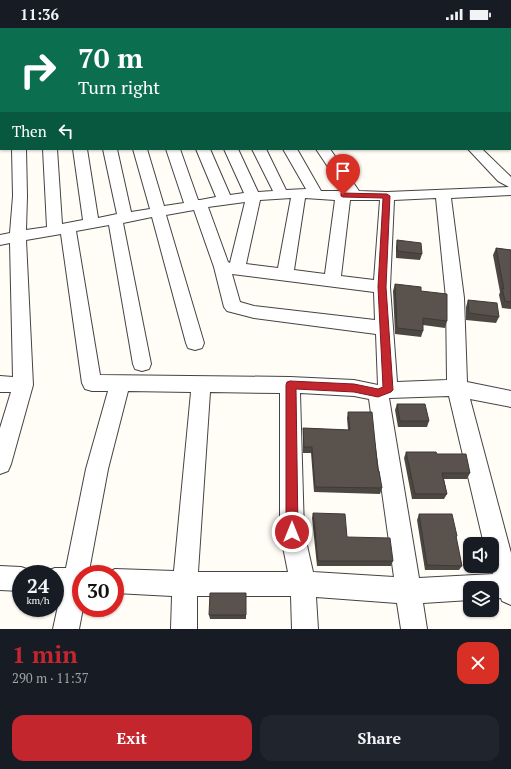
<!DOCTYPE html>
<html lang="en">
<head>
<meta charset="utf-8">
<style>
  :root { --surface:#171b24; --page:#20242c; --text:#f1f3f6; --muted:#9ea1a6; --accent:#c4262e }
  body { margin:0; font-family:"PT Serif",serif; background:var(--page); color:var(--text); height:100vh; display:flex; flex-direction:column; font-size:15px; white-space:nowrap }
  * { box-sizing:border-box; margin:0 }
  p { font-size:13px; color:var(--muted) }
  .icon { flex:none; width:22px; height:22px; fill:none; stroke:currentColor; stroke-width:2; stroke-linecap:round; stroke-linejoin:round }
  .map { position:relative; height:601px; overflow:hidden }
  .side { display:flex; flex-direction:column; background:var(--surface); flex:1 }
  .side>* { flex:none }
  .banner { position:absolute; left:0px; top:0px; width:511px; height:122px; box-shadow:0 1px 3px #0004; background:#0b6e4f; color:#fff; overflow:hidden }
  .fabs { position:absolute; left:463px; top:509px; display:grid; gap:8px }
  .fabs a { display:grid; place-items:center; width:36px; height:36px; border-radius:8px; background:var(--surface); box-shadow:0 1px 3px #0004; font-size:20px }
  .speed { position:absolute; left:12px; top:537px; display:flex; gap:8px; font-size:20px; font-weight:700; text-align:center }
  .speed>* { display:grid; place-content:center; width:52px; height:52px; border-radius:50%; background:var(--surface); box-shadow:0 1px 3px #0004; line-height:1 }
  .speed small { font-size:10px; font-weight:400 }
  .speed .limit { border:6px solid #d22; background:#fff; color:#111 }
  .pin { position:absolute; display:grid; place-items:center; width:34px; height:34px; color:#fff; margin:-41px -17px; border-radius:50% 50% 50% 0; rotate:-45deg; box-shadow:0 0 4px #0007 }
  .pin .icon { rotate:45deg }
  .me { position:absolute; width:44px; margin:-22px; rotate:0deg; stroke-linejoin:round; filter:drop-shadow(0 0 3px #0008) }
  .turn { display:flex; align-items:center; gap:14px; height:84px; padding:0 12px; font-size:18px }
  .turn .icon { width:52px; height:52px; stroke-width:2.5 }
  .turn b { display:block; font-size:28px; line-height:34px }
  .then { display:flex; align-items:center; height:38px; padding:0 12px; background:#0003; gap:8px; font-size:15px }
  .round { display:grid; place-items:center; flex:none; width:42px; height:42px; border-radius:12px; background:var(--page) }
  .headline { display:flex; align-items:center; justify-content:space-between; height:68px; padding:0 12px }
  h1 { font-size:24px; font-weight:800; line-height:30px; color:var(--accent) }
  .cta { display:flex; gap:8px; margin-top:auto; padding:8px 12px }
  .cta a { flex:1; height:46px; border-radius:12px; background:var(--accent); color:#fff; font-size:16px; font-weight:800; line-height:46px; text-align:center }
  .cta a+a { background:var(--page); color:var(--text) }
  .status { display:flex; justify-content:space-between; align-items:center; height:28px; padding:0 20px; background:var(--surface); direction:ltr }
  .status svg { height:11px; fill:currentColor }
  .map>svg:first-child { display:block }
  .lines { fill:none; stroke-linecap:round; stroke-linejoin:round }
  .minor-casing { stroke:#444; stroke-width:2 }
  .major-casing { stroke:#222; stroke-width:2 }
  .minor { fill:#fff; fill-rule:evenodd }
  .major { fill:#f9d66b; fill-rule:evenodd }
  .wall { fill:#4d4742 }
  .shaded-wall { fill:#3f3936 }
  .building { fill:#5a524d; stroke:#3f3936 }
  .route { fill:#c4262e; stroke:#7f191e }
</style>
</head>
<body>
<div class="status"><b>11:36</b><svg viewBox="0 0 49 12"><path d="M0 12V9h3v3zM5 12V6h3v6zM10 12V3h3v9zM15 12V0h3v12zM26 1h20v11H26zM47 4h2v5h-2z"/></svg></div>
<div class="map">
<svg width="511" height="601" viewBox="0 0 511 601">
  <rect width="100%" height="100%" fill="#fffdf5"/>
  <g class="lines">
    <g class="minor-casing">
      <g id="minor">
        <path d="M418 0H428L429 1H419Z"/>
        <path d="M471 0H482L483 1H472Z"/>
        <rect x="510" y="22" width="1" height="6"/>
        <path d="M510 69 511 70V78L510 77Z"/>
        <rect x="0" y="108" width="1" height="8"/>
        <path d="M12 121H26L27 168 26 202 47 199 43 121H57L62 196 83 192 73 121H87L98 190 117 186 103 121H117L131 184 150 181 133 121H147L164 178 184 175 166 121H180L198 172H200L216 169 196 121H210L230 167 244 165 224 121H238L258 164 273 163 252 121H266L286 162 306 161 283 121H297L321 163H344L316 121H330L359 163 387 164 509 159 498 153 468 121H482L511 149V167L451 170 464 270 467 354 511 363V379L470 371 511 525V577L502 573 501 570 492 571V560H470V572L423 575 427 601H401L397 575 316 569 318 601H292L291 568H197V601H171L172 568 115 565V546H105L115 541 174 543 191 364 128 363 108 441 89 543 91 546H81V580H83L79 601H53L61 564H55V546H45L46 543 55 540H66L86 441 108 363H92L85 361 82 355 61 206 26 212 33 357 11 436 8 443 0 446V400L11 364H0V348L13 349 10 215 0 217V207L10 205 13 168ZM291 170 278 240 246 236 260 172ZM305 170 335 172 325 246 294 242ZM436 170 446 270 447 352 397 354 390 259 394 172ZM350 172H380L374 252 341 248ZM245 174 230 235 228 234 208 179ZM194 182 214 239 224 279 227 283 254 290 376 306 378 357 354 352 290 349 100 347 76 203 109 197 133 336 135 341 142 343 149 341 151 336 123 195 152 189 186 315 188 320 195 322 202 320 204 315 166 187ZM232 246 374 264 375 292 254 278 240 274ZM210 364 280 365V504L288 544H198ZM300 365 354 368 369 371 394 549 313 544 304 504ZM449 368 483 512 484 516H492V538H491L493 546 419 550 389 370Z"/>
        <path d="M0 538 21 539 30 542 31 546H21V563L0 562Z"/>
      </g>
    </g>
    <g class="major-casing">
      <path id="major" d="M1 9V18H0V10Z"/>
    </g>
    <use href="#minor" class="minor"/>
    <use href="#major" class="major"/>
  </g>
  <g class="wall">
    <path d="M397 212 422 226 420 232 396 230V219Z"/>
    <path d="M496 220 511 222V281L502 280 499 267 500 264 493 227Z"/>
    <path d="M395 256 421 263 447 293 445 300 423 297V303L421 309 395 306 393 263Z"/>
    <path d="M468 272 499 289 496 295 466 292V279Z"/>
    <path d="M397 376 429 393 427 399H398L395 382Z"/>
    <path d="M348 384 378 443 382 460 380 466 314 464 311 425H303V400L348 402 347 390Z"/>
    <path d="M406 424 437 426 470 445 467 451H444L447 466 444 471H412L404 430Z"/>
    <path d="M313 485 347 509 393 533 391 538H317L312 490Z"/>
    <path d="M419 486 457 508 456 510 462 538 459 542H425L417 492Z"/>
    <path d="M246 565V591H210L209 587Z"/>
  </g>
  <rect class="shaded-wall" x="510" y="92" width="1" height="8"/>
  <g class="building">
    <path d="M0 0H313L306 1H1V5L0 4Z"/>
    <path d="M317 0H351L352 1H318Z"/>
    <path d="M1 15V102H0V16Z"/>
    <path d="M510 84 511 85V92H510Z"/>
    <path d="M397 212 421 215 422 226 397 223Z"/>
    <path d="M496 220 511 222V274L505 273 502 260 504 261Z"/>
    <path d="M395 256 421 259V263L447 266V293L423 290V303L397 300Z"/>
    <path d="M468 272 497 275 499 289 469 285Z"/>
    <path d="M397 376H425L429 393H400Z"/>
    <path d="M348 384H372L378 443H379L382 460 315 459 312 419H304L303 400 350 402Z"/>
    <path d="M406 424H436L437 426H466L470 445H442L447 466H415Z"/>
    <path d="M313 485 345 486 347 509 390 510 393 533H318Z"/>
    <path d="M419 486H452L457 508H456L462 538 427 537Z"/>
    <path d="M210 565H246V587H209Z"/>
  </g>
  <path class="route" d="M341 165 387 166 390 168 386 259 393 362 391 364 378 369 354 364 296 361 298 504 296 508 292 510 288 508 286 504V357L287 354 290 353 354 356 378 361 383 359 378 259 383 170 343 169 341 168Z"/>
</svg>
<div class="fabs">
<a><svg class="icon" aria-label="sound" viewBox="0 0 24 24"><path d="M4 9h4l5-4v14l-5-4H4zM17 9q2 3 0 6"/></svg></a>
<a><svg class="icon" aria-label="layers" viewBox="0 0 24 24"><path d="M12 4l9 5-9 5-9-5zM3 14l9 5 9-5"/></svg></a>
</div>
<div class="speed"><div>24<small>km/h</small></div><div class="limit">30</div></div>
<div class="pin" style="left:343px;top:167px;background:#d93025"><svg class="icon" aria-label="arrive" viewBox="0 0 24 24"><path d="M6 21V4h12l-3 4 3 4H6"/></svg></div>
<svg class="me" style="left:292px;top:504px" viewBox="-20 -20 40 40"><circle r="17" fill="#c4262e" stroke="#fff" stroke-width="3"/><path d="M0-11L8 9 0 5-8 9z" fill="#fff"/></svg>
<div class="banner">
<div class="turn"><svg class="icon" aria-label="right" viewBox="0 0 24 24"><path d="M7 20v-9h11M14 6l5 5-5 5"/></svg><div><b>70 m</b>Turn right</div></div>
<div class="then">Then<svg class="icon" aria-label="left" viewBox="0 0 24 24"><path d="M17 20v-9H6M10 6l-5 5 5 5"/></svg></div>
</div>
</div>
<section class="side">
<div class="headline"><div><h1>1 min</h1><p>290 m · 11:37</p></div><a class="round" style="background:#d93025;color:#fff"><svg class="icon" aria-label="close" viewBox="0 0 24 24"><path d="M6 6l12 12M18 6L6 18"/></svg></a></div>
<div class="cta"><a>Exit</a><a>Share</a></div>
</section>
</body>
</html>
